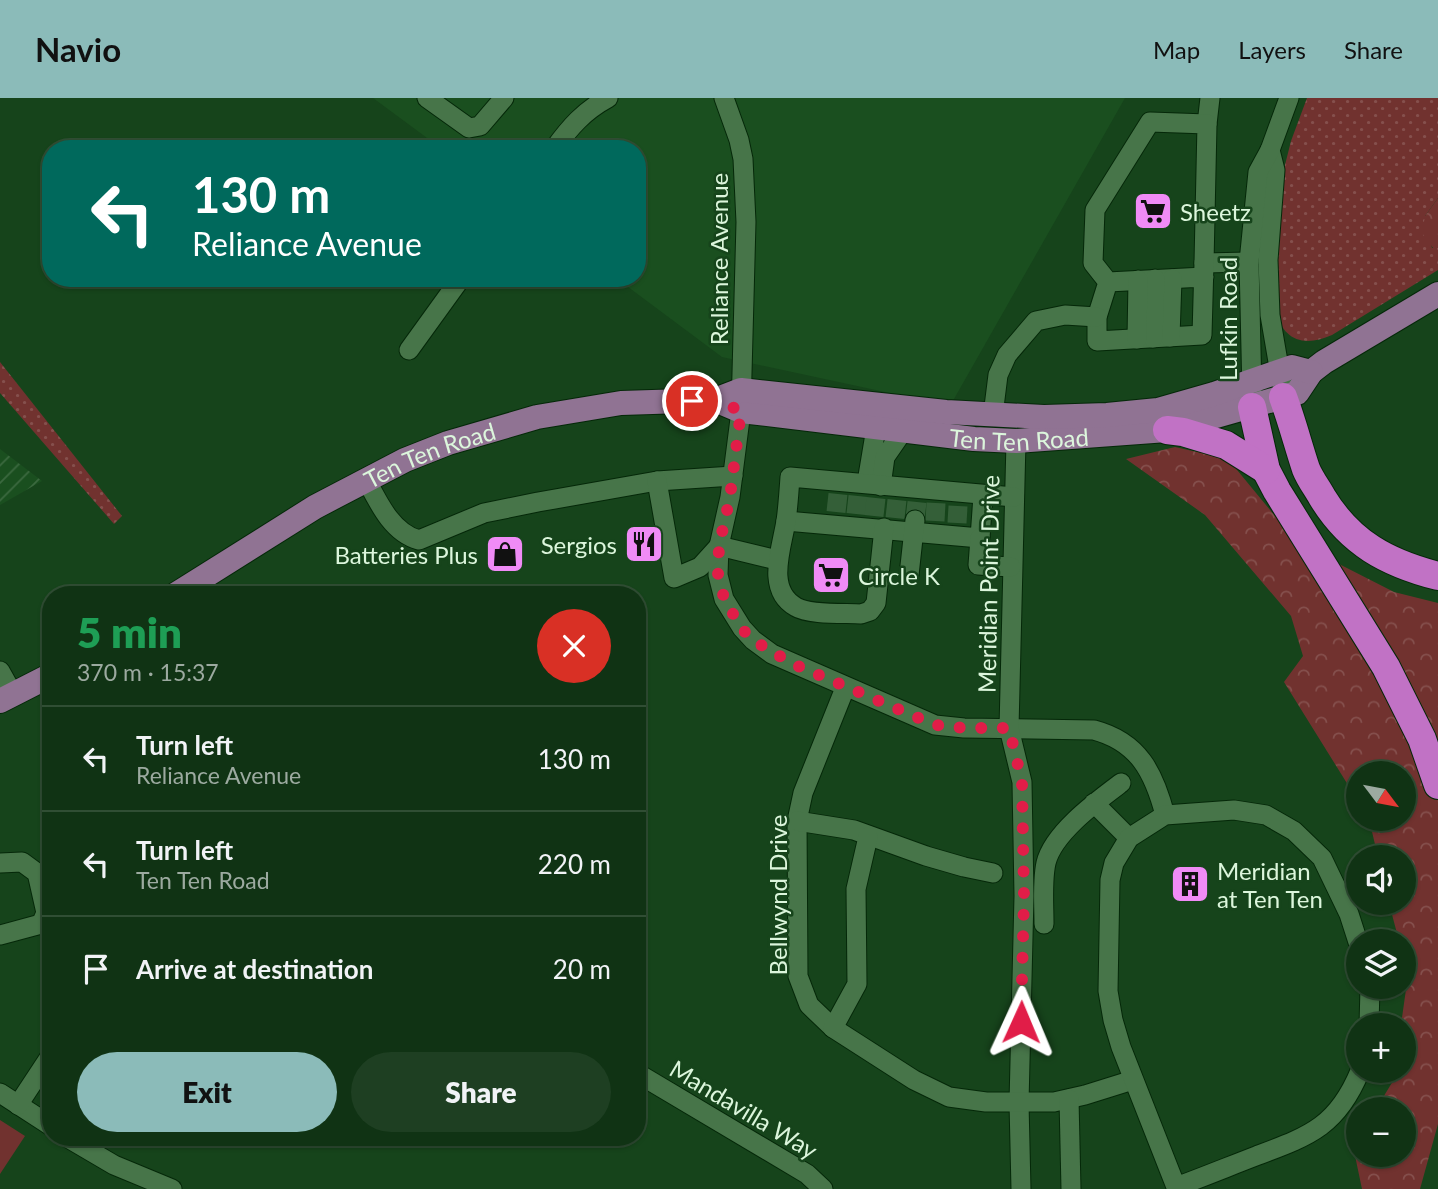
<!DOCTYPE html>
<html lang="en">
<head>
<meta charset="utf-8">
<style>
  :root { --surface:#103314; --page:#1e3f22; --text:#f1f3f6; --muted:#9caaa0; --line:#304e34; --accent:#8bbbb9 }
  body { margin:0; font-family:Lato,sans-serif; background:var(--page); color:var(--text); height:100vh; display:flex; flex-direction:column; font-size:26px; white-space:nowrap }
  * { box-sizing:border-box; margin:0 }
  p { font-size:23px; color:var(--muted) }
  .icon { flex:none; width:38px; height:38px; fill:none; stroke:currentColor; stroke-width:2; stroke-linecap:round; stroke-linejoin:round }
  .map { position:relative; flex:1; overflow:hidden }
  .details { position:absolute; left:42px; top:488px; width:604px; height:560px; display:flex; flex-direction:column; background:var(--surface); border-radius:28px; box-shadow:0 2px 5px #0004,0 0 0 2px var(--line) }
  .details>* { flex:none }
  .hud { position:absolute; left:42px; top:42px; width:604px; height:147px; border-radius:28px; box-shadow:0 2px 5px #0004,0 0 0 2px var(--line); background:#00695c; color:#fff; overflow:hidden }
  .needle { width:46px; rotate:122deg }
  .buttons { position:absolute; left:1346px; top:663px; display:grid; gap:14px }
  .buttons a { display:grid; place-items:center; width:70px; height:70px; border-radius:50%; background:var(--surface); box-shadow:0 2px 5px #0004,0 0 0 2px var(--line); font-size:35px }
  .pin { position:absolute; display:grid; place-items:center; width:60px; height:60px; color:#fff; margin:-30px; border:4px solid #fff; border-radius:50%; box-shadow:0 2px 7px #0007 }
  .me { position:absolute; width:77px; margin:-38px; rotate:1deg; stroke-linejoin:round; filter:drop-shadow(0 0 5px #0008) }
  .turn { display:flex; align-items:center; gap:24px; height:147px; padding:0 35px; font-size:32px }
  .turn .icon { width:91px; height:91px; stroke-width:2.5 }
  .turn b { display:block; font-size:49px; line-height:60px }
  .round { display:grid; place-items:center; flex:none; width:74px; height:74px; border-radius:37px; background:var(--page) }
  .overview { display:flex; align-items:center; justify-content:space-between; height:119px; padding:0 35px }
  h1 { font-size:42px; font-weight:800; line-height:52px; color:#1e9e55 }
  .button { display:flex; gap:14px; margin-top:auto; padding:14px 35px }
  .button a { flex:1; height:80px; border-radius:42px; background:var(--accent); color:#111; font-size:28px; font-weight:800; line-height:80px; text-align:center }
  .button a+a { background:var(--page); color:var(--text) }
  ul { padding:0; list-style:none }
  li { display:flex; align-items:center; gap:21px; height:105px; padding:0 35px; border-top:2px solid var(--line) }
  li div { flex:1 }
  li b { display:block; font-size:26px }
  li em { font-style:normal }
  header { display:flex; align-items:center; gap:42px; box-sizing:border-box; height:98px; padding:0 35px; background:var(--accent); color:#111 }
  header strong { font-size:33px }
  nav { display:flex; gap:38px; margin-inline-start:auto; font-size:24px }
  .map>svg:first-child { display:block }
  .built { fill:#1a4f1f }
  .industrial { fill:url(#industrial-furrows) }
  .green { fill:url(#green-dots) }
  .forest { fill:url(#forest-crowns) }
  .pitch { fill:#71322f }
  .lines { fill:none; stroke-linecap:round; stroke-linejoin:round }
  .minor-tunnel { stroke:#345f38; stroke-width:19; stroke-dasharray:19 10; stroke-linecap:butt }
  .minor-casing { stroke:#052809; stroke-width:21 }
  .major-casing { stroke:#052809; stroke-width:26 }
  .highway-casing { stroke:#052809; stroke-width:30 }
  .minor { stroke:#477549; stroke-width:19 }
  .major { stroke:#907393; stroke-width:24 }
  .highway { stroke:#c172c5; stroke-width:28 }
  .route { stroke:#e11d48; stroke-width:12; stroke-dasharray:0 21.6 }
  .labels { text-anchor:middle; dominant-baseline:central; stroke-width:5; stroke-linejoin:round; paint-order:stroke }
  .poi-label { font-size:24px; fill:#dcf6dc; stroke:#16441b; text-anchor:start }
  .street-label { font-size:24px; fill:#dcf6dc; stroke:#16441b }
</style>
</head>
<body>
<header>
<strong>Navio</strong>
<nav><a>Map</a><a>Layers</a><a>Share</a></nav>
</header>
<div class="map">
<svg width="1438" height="1091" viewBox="0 0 1438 1091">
  <defs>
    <pattern id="industrial-furrows" width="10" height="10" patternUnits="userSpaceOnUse" patternTransform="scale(1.75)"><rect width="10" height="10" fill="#1a4f1f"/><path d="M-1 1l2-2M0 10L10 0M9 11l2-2" fill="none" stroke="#3b693f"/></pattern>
    <pattern id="green-dots" width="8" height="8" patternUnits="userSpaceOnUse" patternTransform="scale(1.75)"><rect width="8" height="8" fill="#71322f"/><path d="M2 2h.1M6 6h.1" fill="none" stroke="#85504d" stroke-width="1.8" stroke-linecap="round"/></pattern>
    <pattern id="forest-crowns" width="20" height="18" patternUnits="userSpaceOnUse" patternTransform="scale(1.75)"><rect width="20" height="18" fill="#71322f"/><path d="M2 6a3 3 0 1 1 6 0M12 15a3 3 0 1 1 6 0" fill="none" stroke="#85504d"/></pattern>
  </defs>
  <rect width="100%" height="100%" fill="#16441b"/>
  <path class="built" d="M373 0H1125L950 308 722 259 616 180H637V51H442Z"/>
  <path class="industrial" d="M0 351 42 383 0 407Z"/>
  <g class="green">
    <path d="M1307 0H1438V100L1425 118 1432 150H1438V172L1332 237C1303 250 1282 242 1275 210L1282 79 1291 43Z"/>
    <path d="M0 264 122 418 114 426 0 295Z"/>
  </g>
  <g class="forest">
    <path d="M1438 100V150H1433L1422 135 1425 118Z"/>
    <path d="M1175 349 1228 361 1275 418 1341 467 1394 494 1438 505V1026L1420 1091H1362L1353 1048 1358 1040V1057H1404V1012L1376 1011 1393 983 1395 973H1404V928L1401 927 1408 877 1404 861V844L1399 843 1389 805H1404V760L1378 759 1369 721H1404V676H1358V703L1284 584 1303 558 1291 518 1205 417 1126 361Z"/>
  </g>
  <path class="pitch" d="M0 1022 25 1038 0 1076Z"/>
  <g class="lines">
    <g class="minor-tunnel">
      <path d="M836 414 838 396"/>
      <path d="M856 416 858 398"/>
      <path d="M874 418 876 400"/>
      <path d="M895 420 897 402"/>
      <path d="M915 421 917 404"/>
      <path d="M935 423 936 405"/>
      <path d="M957 425 958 408"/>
    </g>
    <g class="minor-casing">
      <g id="minor">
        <path d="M427 0 469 30 480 28 504 0"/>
        <path d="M724 0 739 42 743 61 746 124 741 313 730 399 719 448 718 477 724 501 742 530 753 542 772 556 935 627 964 630 1094 632C1139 644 1154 675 1165 717"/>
        <path d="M1207 26 1210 0"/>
        <path d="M554 51C570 29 584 13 608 0"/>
        <path d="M1270 52 1275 72 1268 162 1270 217 1282 287"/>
        <path d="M1204 165 1249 164"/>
        <path d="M1108 184 1093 165 1095 112 1150 24 1207 26 1204 165 1202 237 1097 243V219L1108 184 1204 179"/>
        <path d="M1170 239 1172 181"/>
        <path d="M1153 240 1155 181"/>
        <path d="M1137 241 1138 182"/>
        <path d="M409 252 461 180"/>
        <path d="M1252 296 1249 164 1258 74 1270 52 1289 0"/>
        <path d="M993 317 998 277 1007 257 1036 223 1065 217 1097 219"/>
        <path d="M1016 343 1009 630 1022 684 1024 798 1019 1005 1021 1091"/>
        <path d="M366 381C378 404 392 435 419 442L484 415 538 404 657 383 733 378"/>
        <path d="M657 383 674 480 700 469 719 448 777 462"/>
        <path d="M867 384 876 330"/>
        <path d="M881 388 885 359 903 333"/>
        <path d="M786 423 980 440 983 398"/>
        <path d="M884 430 876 505 870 513 861 516C845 515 809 517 796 509 765 492 782 449 786 423 788 409 789 394 790 379L1014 399"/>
        <path d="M980 440 978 467 1011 469"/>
        <path d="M909 477 915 422"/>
        <path d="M0 573 14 598"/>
        <path d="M845 590 803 695 797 723 798 878 809 907 833 930 914 982 949 999 986 1004H1054L1085 997 1133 982"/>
        <path d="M1094 705 1129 740"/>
        <path d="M797 723 854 732 926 758 964 769 993 775"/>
        <path d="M0 765 22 764 37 775 46 815 41 826 0 837"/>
        <path d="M1044 826C1044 806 1042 783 1046 765 1053 735 1097 703 1121 685"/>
        <path d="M1358 844 1349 816 1322 760 1294 733 1266 717 1234 712 1165 717 1129 740 1114 765 1110 782 1108 893 1113 922 1121 949 1176 1089C1203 1079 1230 1068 1256 1058 1309 1038 1337 1029 1360 973"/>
        <path d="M1369 928 1370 889"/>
        <path d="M833 930 857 886 856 791 868 739"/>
        <path d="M637 975 807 1076 823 1091"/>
        <path d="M0 995 51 1028"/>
        <path d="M1069 1001 1071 1091"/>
        <path d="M18 1007 51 957"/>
        <path d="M68 1040 114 1067 172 1091"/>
      </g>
    </g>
    <g class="major-casing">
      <g id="major">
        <path id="s1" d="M715 302 741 313 974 341 1016 343 1167 332 1297 295 1311 274 1324 264 1438 196"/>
        <path id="s2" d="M175 497 315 409 405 362 448 345 537 319 621 305 715 302 741 292 946 314 1044 319 1107 317 1158 312 1214 296 1292 269 1311 274"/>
        <path d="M0 603 51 577"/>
      </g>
    </g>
    <g class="highway-casing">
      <g id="highway">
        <path d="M1283 299C1292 323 1298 347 1306 371 1310 381 1317 390 1322 399 1350 445 1387 465 1438 478"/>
        <path d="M1252 309 1266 372 1277 393 1386 569 1422 641 1438 687"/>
        <path d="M1167 332 1183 334 1226 347 1266 372"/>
      </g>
    </g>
    <use href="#minor" class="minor"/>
    <use href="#major" class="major"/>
    <use href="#highway" class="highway"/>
  </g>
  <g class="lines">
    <path class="route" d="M692 303 715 302 741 313 730 399 719 448 718 477 724 500 741 530 753 542 791 565 935 627 964 630H1009L1022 684 1024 798 1021 924"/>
  </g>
  <defs>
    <g id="supermarket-square" transform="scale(2.0125)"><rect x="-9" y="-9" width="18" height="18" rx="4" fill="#f08bf6" stroke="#16441b"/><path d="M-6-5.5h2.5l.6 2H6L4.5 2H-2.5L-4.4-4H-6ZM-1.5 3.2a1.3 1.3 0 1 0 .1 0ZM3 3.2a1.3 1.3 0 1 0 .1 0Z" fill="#111"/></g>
    <g id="restaurant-square" transform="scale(2.0125)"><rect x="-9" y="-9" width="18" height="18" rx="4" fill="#f08bf6" stroke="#16441b"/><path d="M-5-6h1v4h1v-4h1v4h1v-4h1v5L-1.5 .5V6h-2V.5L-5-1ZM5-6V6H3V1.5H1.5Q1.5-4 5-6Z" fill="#111"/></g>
    <g id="shop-square" transform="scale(2.0125)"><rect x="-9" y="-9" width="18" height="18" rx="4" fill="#f08bf6" stroke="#16441b"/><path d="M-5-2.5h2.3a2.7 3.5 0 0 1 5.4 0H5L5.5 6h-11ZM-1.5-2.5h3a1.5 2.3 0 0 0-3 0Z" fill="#111"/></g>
    <g id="building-square" transform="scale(2.0125)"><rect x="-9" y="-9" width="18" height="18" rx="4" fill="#f08bf6" stroke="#16441b"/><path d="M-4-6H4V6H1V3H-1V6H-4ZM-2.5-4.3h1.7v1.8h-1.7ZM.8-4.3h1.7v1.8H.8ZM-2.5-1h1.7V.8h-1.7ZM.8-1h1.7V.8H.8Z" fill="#111"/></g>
  </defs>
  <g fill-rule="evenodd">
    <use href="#supermarket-square" x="1153" y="113"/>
    <use href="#restaurant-square" x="644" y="446"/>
    <use href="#shop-square" x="505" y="456"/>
    <use href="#supermarket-square" x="831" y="477"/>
    <use href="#building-square" x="1190" y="786"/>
  </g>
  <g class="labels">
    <g class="poi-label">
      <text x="1180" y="113">Sheetz</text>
      <text x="617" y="446" text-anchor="end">Sergios</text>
      <text x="478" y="456" text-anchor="end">Batteries Plus</text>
      <text x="858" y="477">Circle K</text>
      <text x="1217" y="772">Meridian<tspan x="1217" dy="28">at Ten Ten</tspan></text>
    </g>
    <g class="street-label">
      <text transform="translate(718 161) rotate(-90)">Reliance Avenue</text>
      <text transform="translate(1227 221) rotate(-90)">Lufkin Road</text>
      <text stroke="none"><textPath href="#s1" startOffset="308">Ten Ten Road</textPath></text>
      <text stroke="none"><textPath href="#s2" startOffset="292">Ten Ten Road</textPath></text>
      <text transform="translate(988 486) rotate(-89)">Meridian Point Drive</text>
      <text transform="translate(777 797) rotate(-90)">Bellwynd Drive</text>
      <text transform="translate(744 1011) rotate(31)">Mandavilla Way</text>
    </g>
  </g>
</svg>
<div class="buttons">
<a><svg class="needle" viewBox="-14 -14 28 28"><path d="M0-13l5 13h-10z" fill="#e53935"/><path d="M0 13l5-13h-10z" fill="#9caaa0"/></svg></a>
<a><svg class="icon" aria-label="sound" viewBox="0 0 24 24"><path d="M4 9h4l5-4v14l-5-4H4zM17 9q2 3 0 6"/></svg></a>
<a><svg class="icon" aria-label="layers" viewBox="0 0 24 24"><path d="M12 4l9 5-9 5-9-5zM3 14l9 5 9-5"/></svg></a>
<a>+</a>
<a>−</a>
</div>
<div class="pin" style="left:692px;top:303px;background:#d93025"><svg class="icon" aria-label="arrive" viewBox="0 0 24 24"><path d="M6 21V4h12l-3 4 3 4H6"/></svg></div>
<svg class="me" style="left:1021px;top:924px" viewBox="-20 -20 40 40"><path d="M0-17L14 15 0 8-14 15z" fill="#e11d48" stroke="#fff" stroke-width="4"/></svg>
<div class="hud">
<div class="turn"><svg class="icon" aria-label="left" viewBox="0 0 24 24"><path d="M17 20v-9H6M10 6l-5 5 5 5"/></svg><div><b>130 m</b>Reliance Avenue</div></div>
</div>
<section class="details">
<div class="overview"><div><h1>5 min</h1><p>370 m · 15:37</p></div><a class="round" style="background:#d93025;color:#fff"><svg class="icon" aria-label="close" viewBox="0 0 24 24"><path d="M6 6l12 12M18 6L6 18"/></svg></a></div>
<ul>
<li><svg class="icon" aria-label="left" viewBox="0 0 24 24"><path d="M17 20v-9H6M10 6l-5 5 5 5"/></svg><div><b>Turn left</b><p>Reliance Avenue</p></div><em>130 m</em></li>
<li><svg class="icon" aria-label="left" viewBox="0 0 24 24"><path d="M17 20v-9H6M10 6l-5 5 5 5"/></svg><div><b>Turn left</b><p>Ten Ten Road</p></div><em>220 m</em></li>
<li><svg class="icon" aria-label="arrive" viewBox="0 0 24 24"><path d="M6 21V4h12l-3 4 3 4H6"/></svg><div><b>Arrive at destination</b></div><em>20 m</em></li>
</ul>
<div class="button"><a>Exit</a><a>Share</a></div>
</section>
</div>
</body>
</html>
